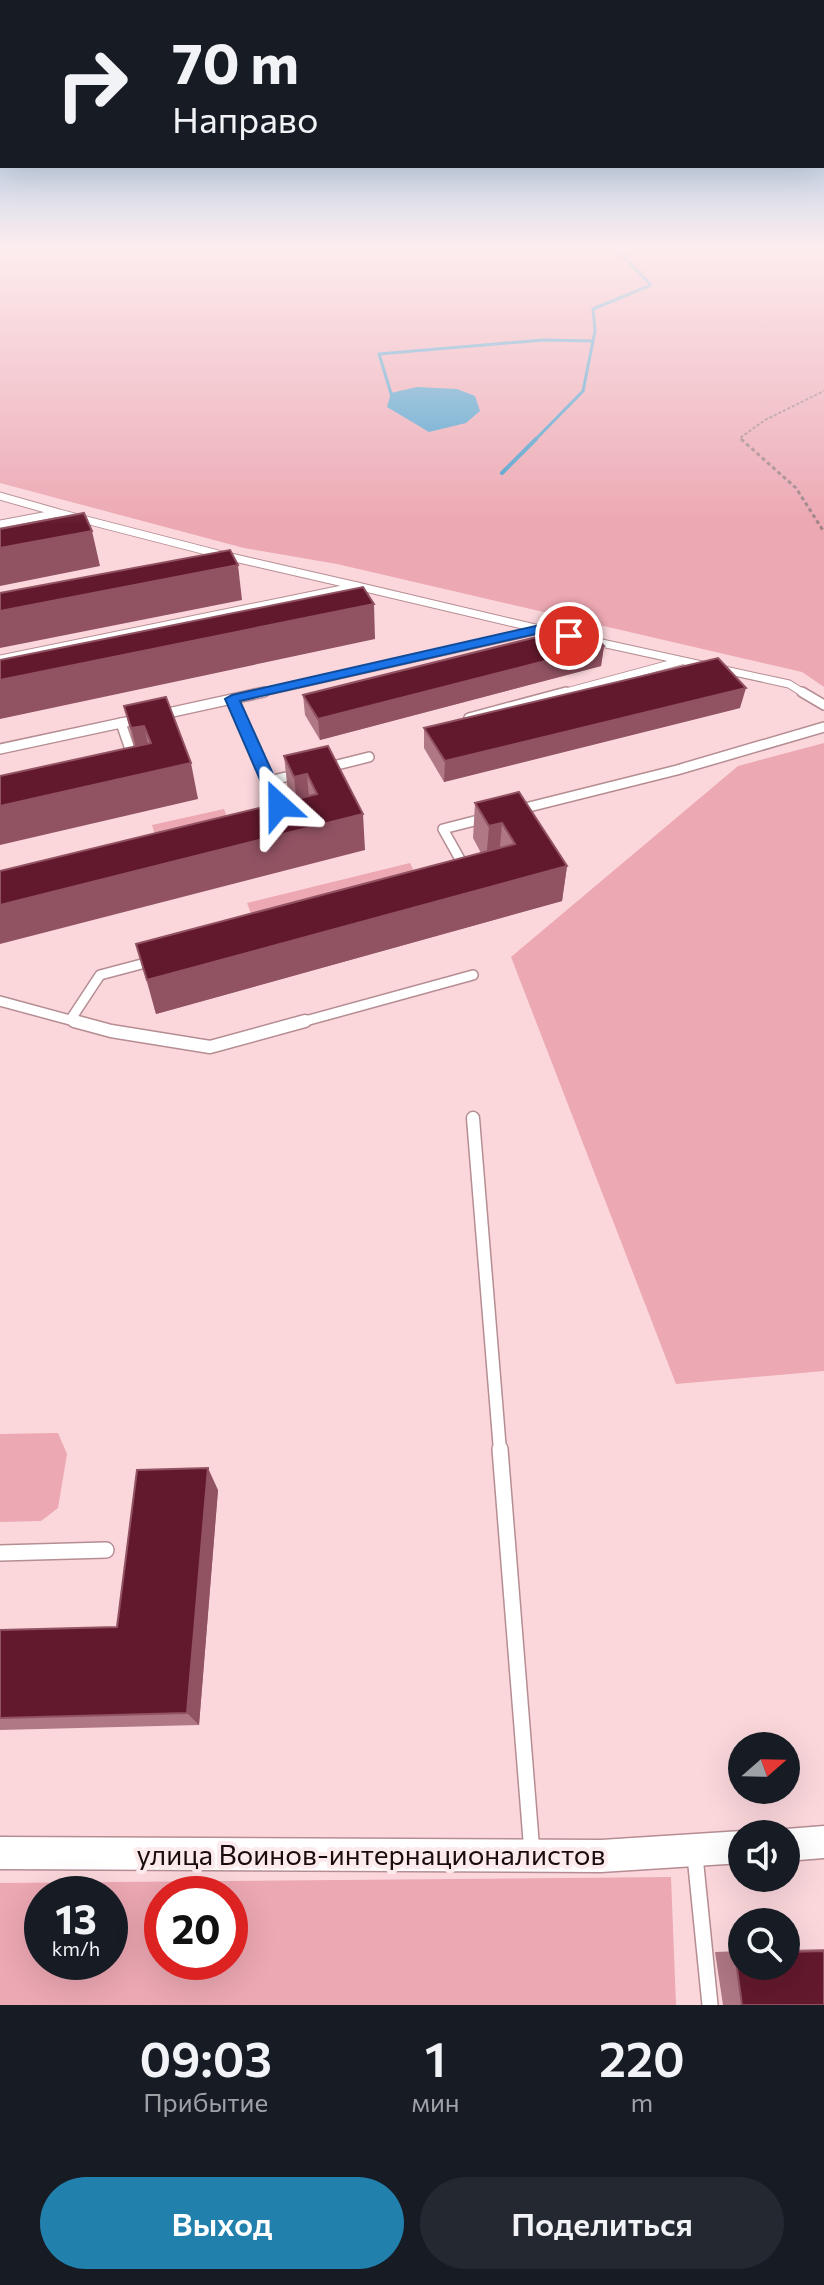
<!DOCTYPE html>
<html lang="ru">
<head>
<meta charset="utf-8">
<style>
  :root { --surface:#171b24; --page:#242831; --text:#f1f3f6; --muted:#9ea1a6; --accent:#2280ad }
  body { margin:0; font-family:Commissioner,sans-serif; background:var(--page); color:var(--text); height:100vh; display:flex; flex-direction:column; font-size:30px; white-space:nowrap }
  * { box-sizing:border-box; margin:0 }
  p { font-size:26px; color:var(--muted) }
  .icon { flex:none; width:44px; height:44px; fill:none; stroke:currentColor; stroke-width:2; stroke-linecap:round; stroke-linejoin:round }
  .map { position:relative; height:2005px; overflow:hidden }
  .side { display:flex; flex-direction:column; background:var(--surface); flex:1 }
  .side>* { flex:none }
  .top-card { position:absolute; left:0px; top:0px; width:824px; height:168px; box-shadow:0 8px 32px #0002; background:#171b24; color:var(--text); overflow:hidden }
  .needle { width:52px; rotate:70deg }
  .fabs { position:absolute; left:728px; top:1732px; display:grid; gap:16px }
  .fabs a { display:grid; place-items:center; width:72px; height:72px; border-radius:50%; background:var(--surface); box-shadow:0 8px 32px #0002; font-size:40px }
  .speed { position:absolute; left:24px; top:1876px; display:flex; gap:16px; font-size:40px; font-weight:700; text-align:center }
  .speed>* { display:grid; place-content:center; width:104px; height:104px; border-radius:50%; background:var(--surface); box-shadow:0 8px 32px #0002; line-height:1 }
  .speed small { font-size:20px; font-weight:400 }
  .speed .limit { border:12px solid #d22; background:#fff; color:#111 }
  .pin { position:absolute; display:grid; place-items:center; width:68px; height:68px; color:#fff; margin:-34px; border:4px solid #fff; border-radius:50%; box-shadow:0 2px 8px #0007 }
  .me { position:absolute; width:88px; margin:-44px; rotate:336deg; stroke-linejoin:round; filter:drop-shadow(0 0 6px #0008) }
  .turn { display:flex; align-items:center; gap:28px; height:168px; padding:0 40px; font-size:36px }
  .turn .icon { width:104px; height:104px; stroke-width:2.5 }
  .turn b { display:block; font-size:56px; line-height:68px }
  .eta { display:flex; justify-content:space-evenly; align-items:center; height:136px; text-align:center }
  .eta b { font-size:48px; font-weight:600; line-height:56px }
  .primary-button { display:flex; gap:16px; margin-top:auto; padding:16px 40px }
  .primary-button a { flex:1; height:92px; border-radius:48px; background:var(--accent); color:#fff; font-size:32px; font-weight:600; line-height:92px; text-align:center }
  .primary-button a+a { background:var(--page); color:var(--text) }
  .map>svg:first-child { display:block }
  .green { fill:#eca8b3; fill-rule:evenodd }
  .water { fill:#479ecb }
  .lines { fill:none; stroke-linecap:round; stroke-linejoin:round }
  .stream-far1 { stroke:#479ecb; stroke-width:3 }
  .stream { stroke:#479ecb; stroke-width:4 }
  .service-far3-casing { stroke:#b58d92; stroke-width:9 }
  .service-far2-casing { stroke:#b58d92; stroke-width:12 }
  .service-far1-casing { stroke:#b58d92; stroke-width:15 }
  .service-casing { stroke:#b58d92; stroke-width:18 }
  .minor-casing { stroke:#b58d92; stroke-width:3 }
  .path-far1 { stroke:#9f8488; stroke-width:2; stroke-dasharray:3 2; stroke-linecap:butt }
  .path { stroke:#9f8488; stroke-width:3; stroke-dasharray:4 3; stroke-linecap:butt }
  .service-far3 { stroke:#fff; stroke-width:7 }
  .service-far2 { stroke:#fff; stroke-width:9 }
  .service-far1 { stroke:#fff; stroke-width:12 }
  .service { stroke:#fff; stroke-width:15 }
  .minor { fill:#fff; fill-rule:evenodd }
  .wall { fill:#af7884 }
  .shaded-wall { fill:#915262 }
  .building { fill:#63192d; stroke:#915262; stroke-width:2 }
  .route { fill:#1a73e8; stroke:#114b97; stroke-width:2 }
  .labels { text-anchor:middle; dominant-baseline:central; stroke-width:8; stroke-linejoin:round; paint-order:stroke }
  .near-street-label { font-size:28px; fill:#1a0c0e; stroke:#fceaec }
</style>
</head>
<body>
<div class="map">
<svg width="824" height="2005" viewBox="0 0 824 2005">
  <rect width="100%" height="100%" fill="#fbd7dc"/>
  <g class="green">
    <path d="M0 245H824V687L802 672 337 564 244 548 0 483Z"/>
    <path d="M824 743V1371L676 1384 511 957 738 766Z"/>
    <path d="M224 809 230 825 157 842 152 825Z"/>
    <path d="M410 863 419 881 254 922 247 903Z"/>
    <path d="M58 1433 67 1454 58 1508 41 1521 0 1522V1434Z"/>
    <path d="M671 1877 676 2005H0V1883ZM110 1894V1962H42V1894ZM230 1894V1962H162V1894Z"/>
  </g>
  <path class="water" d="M417 387 457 389 475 396 480 411 466 423 429 432 387 407 391 393Z"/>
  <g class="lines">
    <g class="stream-far1">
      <path d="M393 400 379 354 543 340 593 341"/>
      <path d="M534 441 583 391 595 331 593 309 651 285 612 245"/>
    </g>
    <path class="stream" d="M502 473 536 439"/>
    <g class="service-far3-casing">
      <g id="service-far3">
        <path d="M0 496 56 512"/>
        <path d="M0 524 59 513 218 554"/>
        <path d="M357 586 565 635"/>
        <path d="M588 640 789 684 805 694"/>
        <path d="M0 659 357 586 222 555"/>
        <path d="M255 694 535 631"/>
        <path d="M559 694 681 661"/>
      </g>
    </g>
    <g class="service-far2-casing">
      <g id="service-far2">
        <path d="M802 692 824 705"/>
        <path d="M232 699 264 692"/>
        <path d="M159 715 232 699 283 813"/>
        <path d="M469 718 566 692"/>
        <path d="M0 749 121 723"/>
        <path d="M133 758 121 723 140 719"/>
        <path d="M325 768 369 757"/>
        <path d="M269 781 298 774"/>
        <path d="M517 810 677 770 824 727"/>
        <path d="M466 870 443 829 486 818"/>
        <path d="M0 1001 81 1023"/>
        <path d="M71 1019 100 975 153 961"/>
        <path d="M298 1023 473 975"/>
      </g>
    </g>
    <g class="service-far1-casing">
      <g id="service-far1">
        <path d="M74 1021 111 1031 210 1047 305 1021"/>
        <path d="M473 1118 500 1451"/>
      </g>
    </g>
    <g class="service-casing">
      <g id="service">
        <path d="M500 1449 532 1853"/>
        <path d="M0 1553 106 1550"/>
        <path d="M695 1856 710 2005"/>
      </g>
    </g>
    <g class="minor-casing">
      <g id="minor">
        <path d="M824 1826V1858L786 1861V1834H775L786 1829Z"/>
        <path d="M742 1831 749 1834H742V1863L601 1872 0 1869V1837L601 1840Z"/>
      </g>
    </g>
    <g class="path-far1">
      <path d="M0 249 20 245"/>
      <path d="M743 441 740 438 765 420 824 391"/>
    </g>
    <path class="path" d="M741 439 796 488 824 532"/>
    <use href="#service-far3" class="service-far3"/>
    <use href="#service-far2" class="service-far2"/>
    <use href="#service-far1" class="service-far1"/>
    <use href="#service" class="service"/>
    <use href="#minor" class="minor"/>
  </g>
  <g class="wall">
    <path d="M604 646 601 666 320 740 305 715 303 695Z"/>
    <path d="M166 697 198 799 134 747 124 706Z"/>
    <path d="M740 708 444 782 424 748V728Z"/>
    <path d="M328 746 365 850 292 800 288 792 284 756Z"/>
    <path d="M475 803 567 866 562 901 156 1014 136 944 481 853 473 838Z"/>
    <path d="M218 1490 199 1725 0 1730V1630L117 1627Z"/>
    <path d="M824 1949V2005H723L715 1952 742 1951V1966H786V1950Z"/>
  </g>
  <g class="shaded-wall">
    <path d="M92 531 100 566 0 586V548Z"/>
    <path d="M238 565 242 600 0 648V611Z"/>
    <path d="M374 604 375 639 0 719V680Z"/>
    <path d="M604 646 601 666 320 740 318 719Z"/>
    <path d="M746 688 740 708 444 782 445 761Z"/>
    <path d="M144 726 152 762 140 764 131 728Z"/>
    <path d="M191 763 198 799 0 845V806Z"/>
    <path d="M307 774 310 810 298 813 294 777Z"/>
    <path d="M363 814 365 850 0 944V905Z"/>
    <path d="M502 823 499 859 486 862 489 826Z"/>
    <path d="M567 866 562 901 156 1014 147 980Z"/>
    <path d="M208 1468 218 1490 199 1725 187 1713Z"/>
  </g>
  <g class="building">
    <path d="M84 513 92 531 0 548V529Z"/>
    <path d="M230 550 238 565 0 611V593Z"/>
    <path d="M363 587 374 604 0 680V660Z"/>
    <path d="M585 625 604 646 318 719 303 695Z"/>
    <path d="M718 658 746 688 445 761 424 728Z"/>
    <path d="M166 697 191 763 0 806V776L151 743 144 726 131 728 124 706Z"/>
    <path d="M328 746 363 814 0 905V871L317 794 307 774 294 777 284 756Z"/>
    <path d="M519 792 567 866 147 980 136 944 515 844 502 823 489 826 475 803Z"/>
    <path d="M208 1468 187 1713 0 1718V1630L117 1627 137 1470Z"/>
    <path d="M824 1951V2005H742L735 1954H742V1966H786V1952Z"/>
  </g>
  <linearGradient id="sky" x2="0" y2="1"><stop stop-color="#67abdc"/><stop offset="0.47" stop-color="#fdedef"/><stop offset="1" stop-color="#fdedef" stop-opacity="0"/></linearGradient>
  <rect width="824" height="525" fill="url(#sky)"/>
  <path class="route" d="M540 625 576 636 569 640 540 633 240 701 287 805 279 810 271 805 225 699 232 695Z"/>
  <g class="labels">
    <g class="near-street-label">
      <text x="371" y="1854">улица Воинов-интернационалистов</text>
    </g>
  </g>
</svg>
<div class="fabs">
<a><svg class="needle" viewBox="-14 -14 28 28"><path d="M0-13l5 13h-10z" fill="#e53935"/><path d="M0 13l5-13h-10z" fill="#9ea1a6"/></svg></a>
<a><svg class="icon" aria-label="sound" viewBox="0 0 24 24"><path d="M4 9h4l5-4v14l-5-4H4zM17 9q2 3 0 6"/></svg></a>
<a><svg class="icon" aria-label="search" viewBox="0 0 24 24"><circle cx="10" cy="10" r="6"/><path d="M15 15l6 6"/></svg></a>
</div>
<div class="speed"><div>13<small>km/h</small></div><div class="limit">20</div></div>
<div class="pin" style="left:569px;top:636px;background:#d93025"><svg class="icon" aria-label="arrive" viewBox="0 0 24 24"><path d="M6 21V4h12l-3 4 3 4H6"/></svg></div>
<svg class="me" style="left:279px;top:805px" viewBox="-20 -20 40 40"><path d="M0-17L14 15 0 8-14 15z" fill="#1a73e8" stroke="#fff" stroke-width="4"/></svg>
<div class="top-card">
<div class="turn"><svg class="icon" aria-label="right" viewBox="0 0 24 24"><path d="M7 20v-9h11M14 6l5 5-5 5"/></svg><div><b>70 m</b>Направо</div></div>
</div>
</div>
<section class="side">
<div class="eta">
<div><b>09:03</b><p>Прибытие</p></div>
<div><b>1</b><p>мин</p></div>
<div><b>220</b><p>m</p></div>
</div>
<div class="primary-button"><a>Выход</a><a>Поделиться</a></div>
</section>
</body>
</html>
